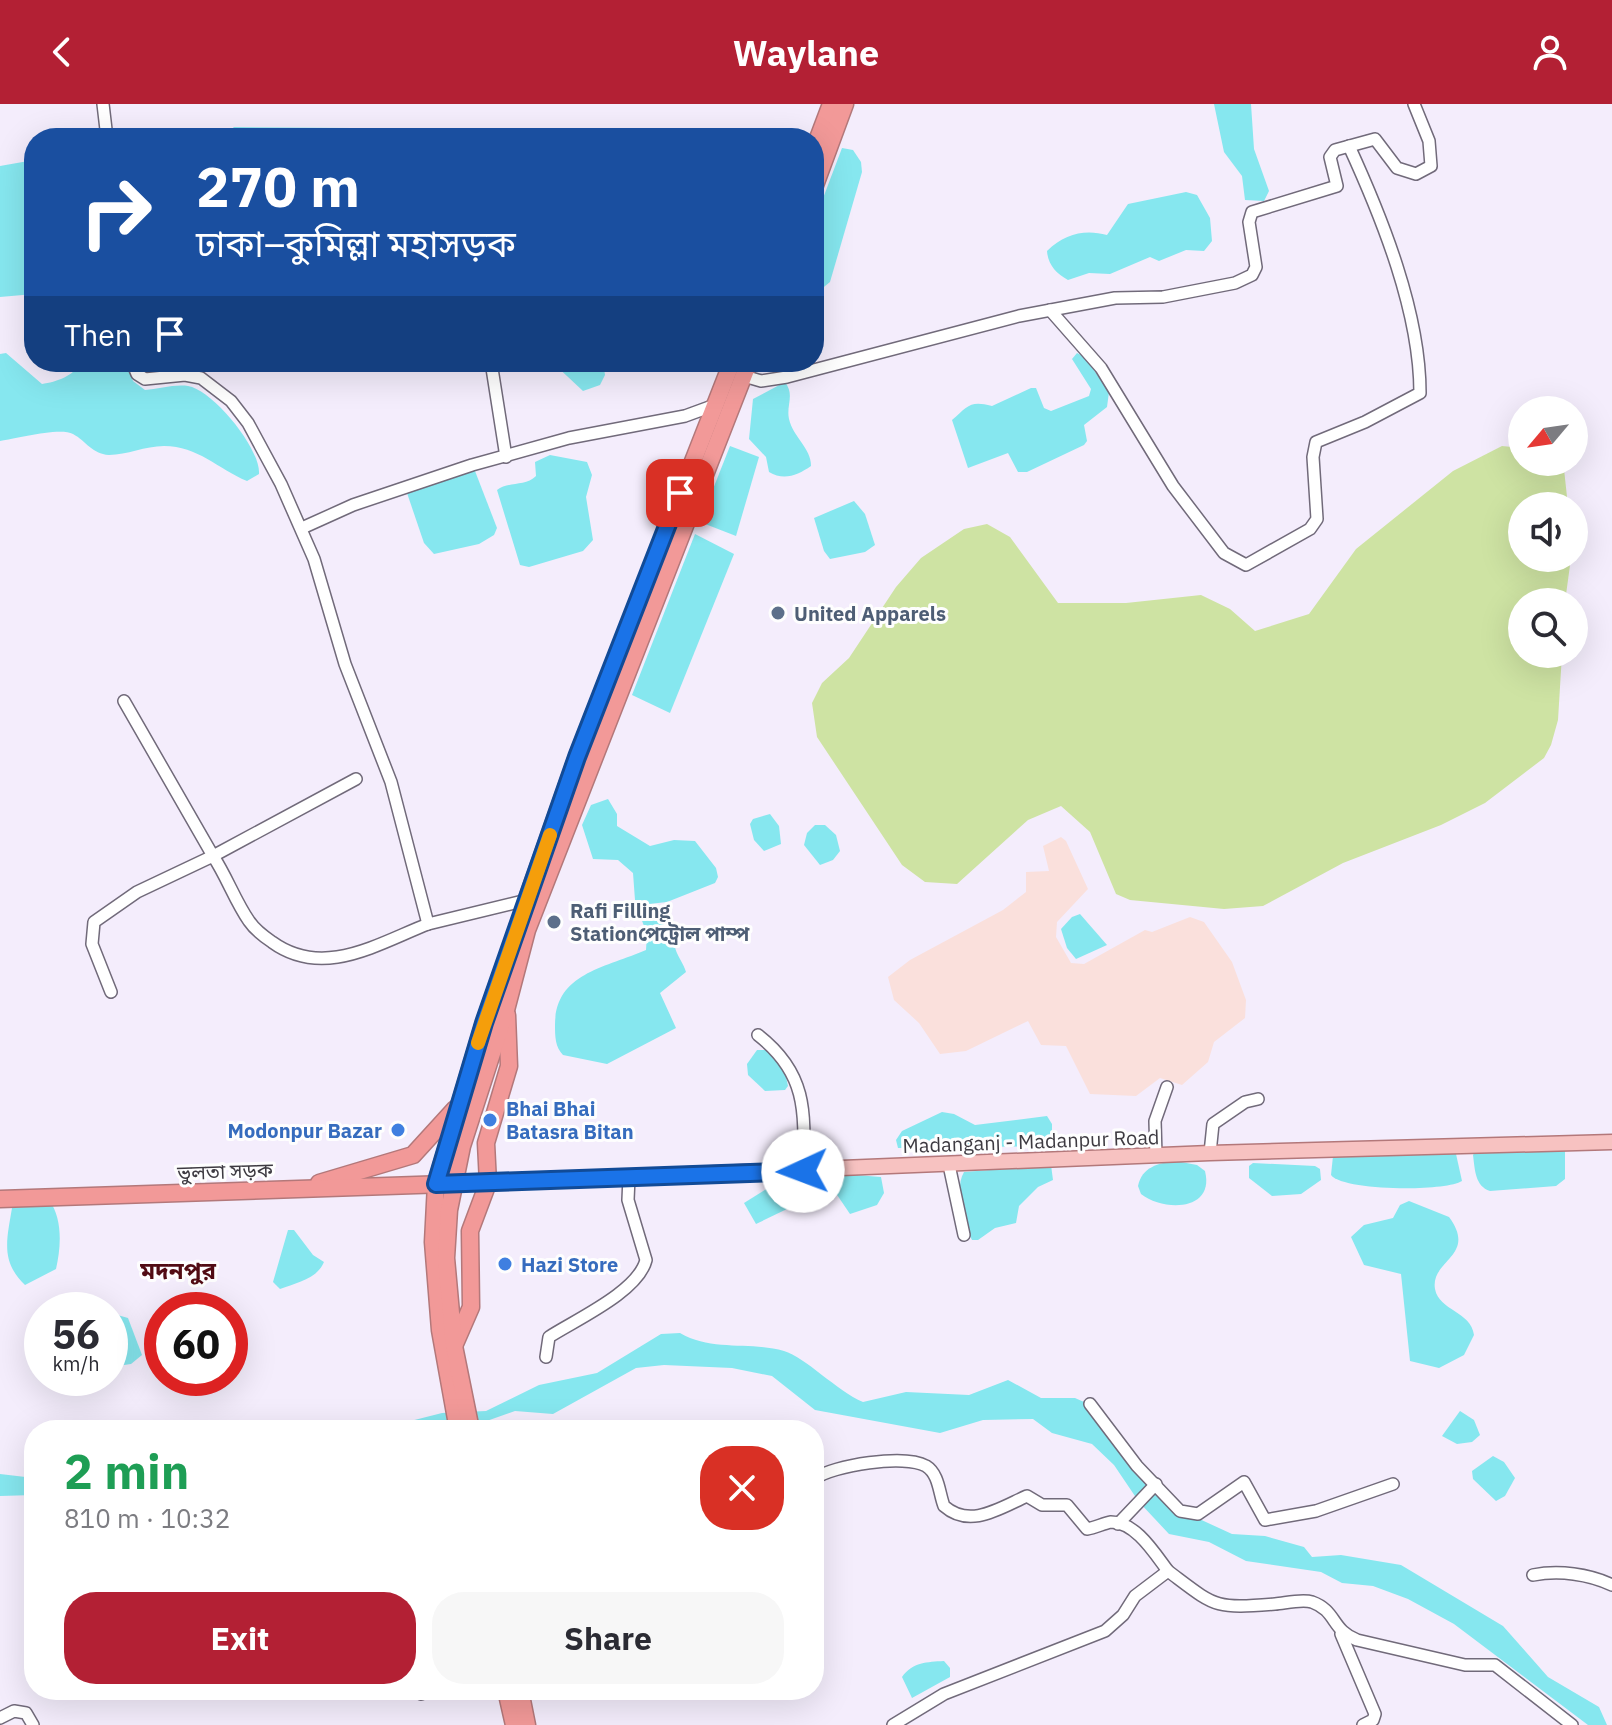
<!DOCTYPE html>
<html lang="en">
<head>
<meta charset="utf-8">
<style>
  :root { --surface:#fff; --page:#f7f7f7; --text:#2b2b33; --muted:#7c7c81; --accent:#b32034 }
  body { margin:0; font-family:"IBM Plex Sans","Noto Sans Bengali",sans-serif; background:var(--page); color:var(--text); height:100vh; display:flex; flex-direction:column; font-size:30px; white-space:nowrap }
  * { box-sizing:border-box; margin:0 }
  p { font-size:26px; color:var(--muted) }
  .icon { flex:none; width:44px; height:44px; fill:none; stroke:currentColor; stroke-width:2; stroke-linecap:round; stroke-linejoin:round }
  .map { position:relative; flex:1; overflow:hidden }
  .side { position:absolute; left:24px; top:1316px; width:800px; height:280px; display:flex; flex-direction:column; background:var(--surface); border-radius:32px; box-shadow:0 8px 32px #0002 }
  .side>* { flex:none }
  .top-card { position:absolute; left:24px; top:24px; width:800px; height:244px; border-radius:32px; box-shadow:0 8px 32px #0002; background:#1a4fa0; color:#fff; overflow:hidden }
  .needle { width:52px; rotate:241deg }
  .buttons { position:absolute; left:1508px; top:292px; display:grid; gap:16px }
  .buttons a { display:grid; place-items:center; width:80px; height:80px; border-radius:50%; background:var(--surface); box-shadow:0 8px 32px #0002; font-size:40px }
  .speed { position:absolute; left:24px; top:1188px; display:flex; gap:16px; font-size:40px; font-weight:700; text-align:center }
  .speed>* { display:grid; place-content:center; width:104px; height:104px; border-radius:50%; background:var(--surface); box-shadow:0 8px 32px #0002; line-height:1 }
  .speed small { font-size:20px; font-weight:400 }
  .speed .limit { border:12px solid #d22; background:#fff; color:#111 }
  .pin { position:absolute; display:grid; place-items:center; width:68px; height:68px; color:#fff; margin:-34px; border-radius:16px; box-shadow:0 4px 12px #0006 }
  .me { position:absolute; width:88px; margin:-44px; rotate:268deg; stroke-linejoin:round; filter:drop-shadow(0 0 6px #0008) }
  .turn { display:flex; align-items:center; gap:28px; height:168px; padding:0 40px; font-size:36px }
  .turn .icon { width:104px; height:104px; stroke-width:2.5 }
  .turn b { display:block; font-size:56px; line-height:68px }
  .then { display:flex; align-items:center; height:76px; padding:0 40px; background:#0003; gap:16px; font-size:30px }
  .round { display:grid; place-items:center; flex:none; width:84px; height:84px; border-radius:32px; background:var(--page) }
  .summary { display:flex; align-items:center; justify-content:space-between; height:136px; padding:0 40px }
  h1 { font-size:48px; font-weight:700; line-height:60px; color:#1e9e55 }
  .action { display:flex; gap:16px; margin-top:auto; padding:16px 40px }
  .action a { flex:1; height:92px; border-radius:32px; background:var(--accent); color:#fff; font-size:32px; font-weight:700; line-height:92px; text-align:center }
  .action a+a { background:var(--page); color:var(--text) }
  header { display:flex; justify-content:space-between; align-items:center; height:104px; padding:0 40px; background:var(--accent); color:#fff; font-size:36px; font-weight:700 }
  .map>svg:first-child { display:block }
  .industrial { fill:#fae0dc }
  .green { fill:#cee3a3 }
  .water { fill:#86e7ef }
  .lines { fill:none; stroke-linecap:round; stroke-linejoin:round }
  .minor-casing { stroke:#716a7a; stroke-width:14 }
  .major-casing { stroke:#b3787a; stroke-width:17 }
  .highway-casing { stroke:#b3787a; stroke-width:19 }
  .minor { stroke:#fff; stroke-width:11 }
  .major { stroke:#f7c2c1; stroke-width:14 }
  .highway { stroke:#f29998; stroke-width:16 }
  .route-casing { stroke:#114b97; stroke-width:20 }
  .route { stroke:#1a73e8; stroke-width:14 }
  .slow { stroke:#f59e0b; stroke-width:14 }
  .service-dot { fill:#5c6f8a; stroke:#fefefe; stroke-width:3 }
  .shop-dot { fill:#3f7fe0; stroke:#fefefe; stroke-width:3 }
  .labels { text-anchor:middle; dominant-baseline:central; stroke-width:6; stroke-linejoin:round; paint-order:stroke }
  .service-label { font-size:20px; font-weight:bold; fill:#4e5e75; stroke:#fefefe; text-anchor:start }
  .shop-label { font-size:20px; font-weight:bold; fill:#366cbe; stroke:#fefefe; text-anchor:start }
  .street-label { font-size:20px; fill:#3d3a41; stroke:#fefefe }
  .quarter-label { font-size:24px; font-weight:bold; fill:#520c14; stroke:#fefefe }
</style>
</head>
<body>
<header><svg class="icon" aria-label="back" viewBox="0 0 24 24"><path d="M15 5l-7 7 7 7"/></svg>Waylane<svg class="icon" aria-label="person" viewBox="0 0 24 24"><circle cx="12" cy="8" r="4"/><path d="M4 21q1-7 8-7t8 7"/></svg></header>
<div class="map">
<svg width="1612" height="1621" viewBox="0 0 1612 1621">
  <rect width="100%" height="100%" fill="#f4edfc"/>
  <path class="industrial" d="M1061 733 1066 737 1088 785 1057 818 1056 833 1071 859 1084 860 1145 826 1152 828 1190 813 1204 818 1232 858 1246 896 1245 914 1214 938 1208 958 1182 981 1160 974 1136 992 1090 990 1066 942 1041 941 1028 917 966 947 940 950 919 919 894 896 888 873 910 856 1003 806 1026 788V768L1049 767 1043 742Z"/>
  <path class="green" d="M1502 342 1522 344V358H1559L1564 365 1568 402H1522V454H1571L1565 498H1522V550H1562L1558 616 1551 641 1544 654 1485 699 1441 721 1343 759 1263 802 1224 805 1130 796 1116 790 1090 728 1061 702 1028 716 957 780 925 778 902 761 817 633 812 599 822 579 849 554 896 483 921 454 964 425 987 420 1010 433 1058 499H1126L1201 491 1230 505 1255 527 1309 510 1356 445 1453 367Z"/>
  <g class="water">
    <path d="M1214 0H1251L1254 45 1269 87 1264 97 1245 96 1242 72 1224 48Z"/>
    <path d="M234 23 353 24 362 34H228L229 27Z"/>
    <path d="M842 44 853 46 861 58 862 68 830 178 814 191V118Z"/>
    <path d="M34 56V190L0 193V62Z"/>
    <path d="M1186 88 1197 91 1210 114 1212 137 1204 147 1186 146 1159 157 1150 153 1110 170 1089 169 1068 176C1056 169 1048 161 1047 147 1065 129 1086 125 1107 131L1128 100Z"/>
    <path d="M6 249 42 280C56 278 75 272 80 258H127L133 277 145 286C158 285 175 280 188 282 213 286 261 345 259 370L247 377C218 365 198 342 164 342 145 342 127 351 109 351 92 350 86 337 73 330 59 323 16 335 0 337V250Z"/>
    <path d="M1077 249 1085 253 1109 288 1107 303 1084 321 1087 337 1084 341 1027 368H1018L1008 349 968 364 952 316C968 302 970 296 992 302L1031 284H1036L1044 304 1051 307 1089 292 1091 285 1072 255Z"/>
    <path d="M552 258H603L605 271 600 281 583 287Z"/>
    <path d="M785 278C795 291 786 301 789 315 793 333 811 344 811 362 798 371 784 377 769 368L766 353 749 335 753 295Z"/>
    <path d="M730 342 759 353 736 432 700 418Z"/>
    <path d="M550 351 587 358 592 371 586 393 593 436 583 447 529 463 520 461 497 386C508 377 525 383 536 372L535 358Z"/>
    <path d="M468 366 475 367 497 424 494 431 479 440 434 450 424 439 407 389Z"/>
    <path d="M854 397 865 410 875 441 865 448 830 455 824 447 814 414Z"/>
    <path d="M695 430 734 450 670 609 632 591Z"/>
    <path d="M608 695 617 710V722L650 742 674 736 695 737 716 764 718 773 715 779 667 798 640 801 635 796 633 769 618 756 593 755 582 721 591 701Z"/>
    <path d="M770 710 779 722 781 740 764 747 754 736 750 720 753 715Z"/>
    <path d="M815 721H825L836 731 840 747 833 756 820 761 804 741 807 729Z"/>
    <path d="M658 805C681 811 672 825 675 843 676 850 684 860 686 868L660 889 676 924 607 960 563 951C555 943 555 932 555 921 555 869 605 864 646 846L647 830 641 814 645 807Z"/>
    <path d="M1080 810 1107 841 1076 855 1067 844 1061 825 1072 813Z"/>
    <path d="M757 946H771L785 968 788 982 785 986 765 987 748 971 747 960Z"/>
    <path d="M942 1008 954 1010 975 1021 1047 1012 1052 1020V1039L1048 1042 898 1044 896 1036 902 1027Z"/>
    <path d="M1565 1043V1075L1556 1082 1490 1087C1475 1082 1475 1066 1473 1051L1477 1045Z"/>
    <path d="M1450 1047 1456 1050 1462 1077C1444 1088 1343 1087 1331 1071L1333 1052Z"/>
    <path d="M1176 1057 1197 1061 1205 1067C1215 1107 1164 1108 1141 1090L1138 1082C1142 1063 1158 1059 1176 1057Z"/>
    <path d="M1253 1059 1315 1062 1320 1065 1321 1076 1301 1090 1272 1092 1249 1074V1062Z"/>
    <path d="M1051 1061 1053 1076 1038 1083 1019 1102 1016 1119 995 1124 978 1136H972C963 1120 954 1085 964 1068Z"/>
    <path d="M843 1070 881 1073 884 1089 877 1101 850 1110 829 1079Z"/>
    <path d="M768 1084 785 1091 787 1105 756 1120 744 1099Z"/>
    <path d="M49 1096C63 1115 61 1143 56 1165L25 1181C0 1157 7 1135 12 1104L18 1099Z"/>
    <path d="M1409 1097 1449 1113C1478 1152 1430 1156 1435 1185 1439 1207 1471 1207 1474 1231L1464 1251 1439 1264 1410 1257 1401 1170 1364 1161 1351 1133 1364 1121 1393 1114 1400 1101Z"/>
    <path d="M288 1126H294L313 1151 324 1158C317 1175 296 1179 280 1185L273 1178Z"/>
    <path d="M114 1210 128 1214 142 1251 131 1260 110 1263V1211Z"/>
    <path d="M680 1229C713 1248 750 1237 784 1247 805 1253 837 1287 863 1298L906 1288 969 1291 1008 1276 1041 1294H1075L1084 1298 1135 1368 1195 1413 1232 1430 1265 1432 1304 1443 1312 1453 1341 1451 1401 1461 1503 1522 1548 1573 1599 1603 1607 1621H1588L1454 1520 1408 1495 1373 1482 1342 1479 1321 1468 1246 1457 1209 1438 1169 1430 1139 1398 1114 1361 1092 1340 1052 1329 1033 1315 983 1316 940 1329 815 1306 772 1272 732 1264 664 1261 636 1264 553 1310 515 1307 481 1319 428 1326H375L442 1309 486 1307 539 1281 597 1269 661 1230Z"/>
    <path d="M1460 1307 1474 1316 1480 1331 1472 1338 1457 1340 1442 1332Z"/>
    <path d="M1493 1352 1504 1358 1515 1374 1505 1392 1496 1397 1473 1375 1472 1367Z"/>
    <path d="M0 1370 34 1374V1391L0 1392Z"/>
    <path d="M944 1557 950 1564V1573L912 1594 902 1573C913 1558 927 1558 944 1557Z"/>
  </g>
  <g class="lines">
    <g class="minor-casing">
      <g id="minor">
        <path d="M103 0 107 34"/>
        <path d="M1050 206 1101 264 1173 382 1224 449 1246 461 1310 425 1317 415 1313 353 1316 338 1365 318 1420 289C1420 208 1382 114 1349 42"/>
        <path d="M132 258 137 270 145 275 185 271 201 274 231 297 248 319 281 380 314 455 345 560 391 678 428 820 527 796"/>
        <path d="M491 258 506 353"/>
        <path d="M744 272 761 277 787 273 1019 212 1115 194 1163 193 1235 179 1252 171 1256 163 1249 118 1252 108 1337 82 1330 53 1335 46 1375 35 1397 64 1416 70 1431 62 1429 37 1414 0"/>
        <path d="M302 424 353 401 472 361 569 334 685 312 715 301"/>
        <path d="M124 597 213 752 356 675"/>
        <path d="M111 888 92 840 94 818 137 788 213 752C227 773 235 797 249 817 255 826 263 832 272 838 323 875 377 840 428 820"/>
        <path d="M758 931C808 970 805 1009 803 1067"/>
        <path d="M1210 1049 1213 1020 1245 998 1258 995"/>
        <path d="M1156 1052 1155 1017 1167 983"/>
        <path d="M949 1061 964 1131"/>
        <path d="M546 1253 549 1233C575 1216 638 1188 646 1156L628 1096 629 1073"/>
        <path d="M1090 1300 1137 1362 1180 1407 1198 1410 1244 1378 1265 1416 1316 1407 1393 1380"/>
        <path d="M814 1375C833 1361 905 1350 926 1362 939 1370 939 1389 944 1402 970 1425 1000 1404 1027 1392L1042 1401H1067L1087 1425C1095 1424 1104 1419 1111 1418 1136 1418 1155 1450 1168 1467"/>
        <path d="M1118 1420 1156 1380"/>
        <path d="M1533 1471C1559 1466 1589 1470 1612 1481"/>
        <path d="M1341 1530 1375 1610 1373 1616 1363 1621"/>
        <path d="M421 1590 432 1586"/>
        <path d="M0 1614 14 1607 26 1609 33 1621"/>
        <path d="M893 1621 944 1590 1105 1527 1123 1511 1135 1492 1168 1467C1216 1503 1213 1505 1275 1500 1286 1499 1302 1495 1312 1498 1337 1507 1331 1526 1357 1536L1465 1561H1495L1572 1621"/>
      </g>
    </g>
    <g class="major-casing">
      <path id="major" d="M452 1080 1210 1049 1612 1038"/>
    </g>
    <g class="highway-casing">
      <g id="highway">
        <path d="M814 45 831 0"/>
        <path d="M814 84 845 0"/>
        <path d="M526 798 577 653 732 258"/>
        <path d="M319 1079 413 1051 455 1005"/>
        <path d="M0 1095 446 1080"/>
        <path d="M454 1242 471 1203 470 1127 488 1079 486 1039 509 962 507 911"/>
        <path d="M458 1326 440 1226 433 1138 436 1080 484 919 519 820"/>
        <path d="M471 1326 454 1242 446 1154 449 1106 462 1042 506 906 527 826 749 258"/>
        <path d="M506 1586 514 1621"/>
        <path d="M520 1586 527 1621"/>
      </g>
    </g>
    <use href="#minor" class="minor"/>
    <use href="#major" class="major"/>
    <use href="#highway" class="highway"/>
  </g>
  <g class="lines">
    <g class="route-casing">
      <path id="route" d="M680 389 577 653 484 919 436 1080 803 1067"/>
    </g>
    <use href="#route" class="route"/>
    <path class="slow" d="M478 939 550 731"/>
  </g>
  <g class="service-dot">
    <circle cx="778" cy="509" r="8"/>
    <circle cx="554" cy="818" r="8"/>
  </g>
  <g class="shop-dot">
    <circle cx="490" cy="1016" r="8"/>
    <circle cx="398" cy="1026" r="8"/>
    <circle cx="505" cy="1160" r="8"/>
  </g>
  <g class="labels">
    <g class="service-label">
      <text x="794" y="509">United Apparels</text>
      <text x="570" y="806">Rafi Filling<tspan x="570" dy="23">Stationপেট্রোল পাম্প</tspan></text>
    </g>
    <g class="shop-label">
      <text x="506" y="1004">Bhai Bhai<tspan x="506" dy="23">Batasra Bitan</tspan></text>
      <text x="382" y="1026" text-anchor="end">Modonpur Bazar</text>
      <text x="521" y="1160">Hazi Store</text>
    </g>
    <g class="street-label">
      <text transform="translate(1031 1037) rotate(-2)">Madanganj - Madanpur Road</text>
      <text transform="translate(225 1067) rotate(-2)">ভুলতা সড়ক</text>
    </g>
    <g class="quarter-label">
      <text x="178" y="1166">মদনপুর</text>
    </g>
  </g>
</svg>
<div class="buttons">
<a><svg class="needle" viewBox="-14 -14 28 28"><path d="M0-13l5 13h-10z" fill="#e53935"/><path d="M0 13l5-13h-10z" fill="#7c7c81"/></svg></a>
<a><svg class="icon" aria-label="sound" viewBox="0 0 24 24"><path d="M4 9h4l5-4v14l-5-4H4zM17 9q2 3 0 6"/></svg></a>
<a><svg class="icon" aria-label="search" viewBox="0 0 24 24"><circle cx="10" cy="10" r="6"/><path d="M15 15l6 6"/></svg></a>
</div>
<div class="speed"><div>56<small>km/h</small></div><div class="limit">60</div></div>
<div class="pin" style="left:680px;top:389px;background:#d93025"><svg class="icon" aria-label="arrive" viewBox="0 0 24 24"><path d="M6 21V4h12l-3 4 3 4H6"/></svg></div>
<svg class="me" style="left:803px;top:1067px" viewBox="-20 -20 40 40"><circle r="19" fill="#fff"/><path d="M0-13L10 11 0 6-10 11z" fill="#1a73e8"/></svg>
<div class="top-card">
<div class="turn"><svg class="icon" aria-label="right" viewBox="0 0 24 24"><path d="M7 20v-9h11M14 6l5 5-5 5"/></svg><div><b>270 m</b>ঢাকা–কুমিল্লা মহাসড়ক</div></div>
<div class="then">Then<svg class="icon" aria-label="arrive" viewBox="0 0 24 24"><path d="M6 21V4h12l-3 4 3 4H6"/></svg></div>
</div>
<section class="side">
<div class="summary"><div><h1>2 min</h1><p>810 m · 10:32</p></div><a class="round" style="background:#d93025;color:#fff"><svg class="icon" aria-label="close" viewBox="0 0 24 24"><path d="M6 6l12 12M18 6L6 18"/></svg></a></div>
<div class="action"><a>Exit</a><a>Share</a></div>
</section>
</div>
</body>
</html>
